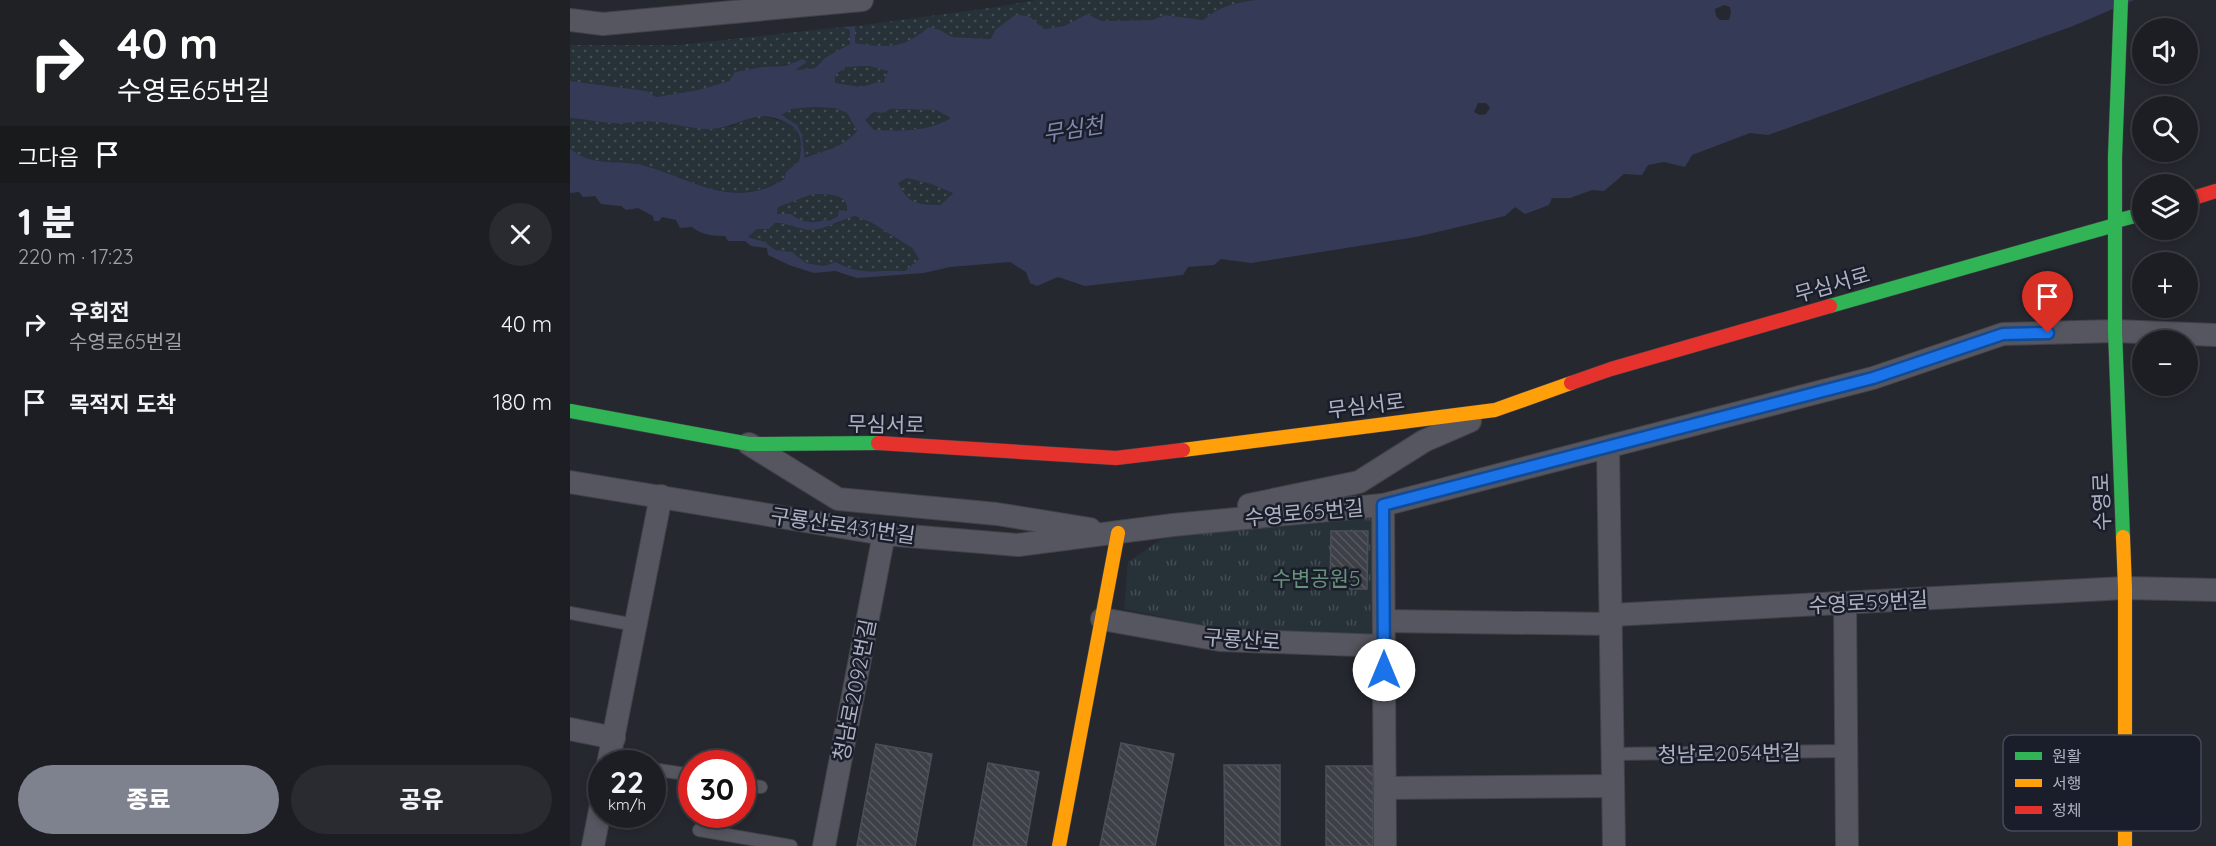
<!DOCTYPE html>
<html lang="ko">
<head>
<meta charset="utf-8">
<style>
  :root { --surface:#1c1e24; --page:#292b31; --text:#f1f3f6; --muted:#a0a2a6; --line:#3a3c41; --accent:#7e828f }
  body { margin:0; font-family:Quicksand,"Noto Sans KR",sans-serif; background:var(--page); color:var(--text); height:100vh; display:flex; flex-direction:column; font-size:22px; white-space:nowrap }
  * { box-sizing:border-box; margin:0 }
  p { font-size:20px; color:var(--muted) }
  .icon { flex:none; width:33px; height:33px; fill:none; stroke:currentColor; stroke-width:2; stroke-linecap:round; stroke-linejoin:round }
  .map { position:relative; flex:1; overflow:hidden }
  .details { display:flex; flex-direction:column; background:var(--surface); width:570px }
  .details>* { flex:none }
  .top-card { background:#202124; color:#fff; overflow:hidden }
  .tools { position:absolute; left:1562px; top:18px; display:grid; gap:12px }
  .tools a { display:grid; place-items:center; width:66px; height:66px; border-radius:50%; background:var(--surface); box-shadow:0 3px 9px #0003,0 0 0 2px var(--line); font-size:30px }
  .speed { position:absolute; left:18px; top:750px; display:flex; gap:12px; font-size:30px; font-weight:700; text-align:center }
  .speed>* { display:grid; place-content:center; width:78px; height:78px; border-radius:50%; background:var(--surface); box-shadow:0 3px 9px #0003,0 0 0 2px var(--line); line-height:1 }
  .speed small { font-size:15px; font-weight:400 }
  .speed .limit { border:9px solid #d22; background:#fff; color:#111 }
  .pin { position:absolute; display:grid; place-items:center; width:51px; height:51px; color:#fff; margin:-62px -26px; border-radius:50% 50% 50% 0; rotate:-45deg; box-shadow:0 0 6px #0007 }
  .pin .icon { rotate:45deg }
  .me { position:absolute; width:66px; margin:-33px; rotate:0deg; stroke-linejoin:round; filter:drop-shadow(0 0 4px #0008) }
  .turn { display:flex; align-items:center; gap:21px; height:126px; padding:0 18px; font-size:27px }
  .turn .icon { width:78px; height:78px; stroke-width:2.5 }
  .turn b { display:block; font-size:42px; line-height:51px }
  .then { display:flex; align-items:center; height:57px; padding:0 18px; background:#0003; gap:12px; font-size:22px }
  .round { display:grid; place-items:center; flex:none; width:63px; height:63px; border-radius:32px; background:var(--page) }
  .head { display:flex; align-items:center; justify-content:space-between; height:102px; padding:0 18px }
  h1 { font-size:36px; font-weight:800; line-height:45px }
  .button { display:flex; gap:12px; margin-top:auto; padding:12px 18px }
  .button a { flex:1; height:69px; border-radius:36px; background:var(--accent); color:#fff; font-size:24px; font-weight:800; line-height:69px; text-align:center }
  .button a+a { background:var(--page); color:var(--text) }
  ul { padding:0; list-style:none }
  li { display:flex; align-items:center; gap:18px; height:78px; padding:0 18px }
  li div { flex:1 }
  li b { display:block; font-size:22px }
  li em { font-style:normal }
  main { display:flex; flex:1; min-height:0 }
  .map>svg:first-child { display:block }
  .grass { fill:url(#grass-dots) }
  .park { fill:url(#park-tufts) }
  .water { fill:#353b57; fill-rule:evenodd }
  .building { fill:url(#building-back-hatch); stroke:#4d4f58; stroke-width:1.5 }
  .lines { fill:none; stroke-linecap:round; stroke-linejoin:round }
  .lane-casing { stroke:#424349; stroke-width:14 }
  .street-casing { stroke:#424349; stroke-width:24 }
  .fast-casing { stroke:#424349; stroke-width:15 }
  .slow-casing { stroke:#424349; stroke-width:15 }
  .jam-casing { stroke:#424349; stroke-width:15 }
  .lane { stroke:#55565f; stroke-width:12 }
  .street { stroke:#55565f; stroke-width:22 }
  .fast { stroke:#30b455; stroke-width:14 }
  .slow { stroke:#ff9f0a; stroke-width:14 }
  .jam { stroke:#e5322d; stroke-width:14 }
  .route-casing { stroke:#114b97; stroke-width:15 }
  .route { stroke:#1a73e8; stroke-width:10 }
  .labels { text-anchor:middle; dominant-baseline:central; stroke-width:5; stroke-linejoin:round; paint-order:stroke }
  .street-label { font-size:21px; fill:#aeb2c2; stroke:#1a1d2a }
  .park-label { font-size:21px; fill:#68917a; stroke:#1a1d2a }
  .water-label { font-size:22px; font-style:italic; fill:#8089ad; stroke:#1a1d2a }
  .key { fill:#1a1d2a; stroke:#464a58; stroke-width:1.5 }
  .key-label { font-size:16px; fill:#aeb2c2 }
</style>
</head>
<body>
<main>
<section class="details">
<div class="top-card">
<div class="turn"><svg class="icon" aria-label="right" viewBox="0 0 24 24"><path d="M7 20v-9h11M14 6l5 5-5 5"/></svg><div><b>40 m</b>수영로65번길</div></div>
<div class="then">그다음<svg class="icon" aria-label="arrive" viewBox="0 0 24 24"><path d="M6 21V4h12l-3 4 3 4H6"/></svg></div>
</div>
<div class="head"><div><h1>1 분</h1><p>220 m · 17:23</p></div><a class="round"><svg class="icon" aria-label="close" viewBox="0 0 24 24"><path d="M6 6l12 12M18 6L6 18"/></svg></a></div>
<ul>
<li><svg class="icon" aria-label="right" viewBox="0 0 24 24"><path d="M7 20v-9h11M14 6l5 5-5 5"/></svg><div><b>우회전</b><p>수영로65번길</p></div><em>40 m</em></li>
<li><svg class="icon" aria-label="arrive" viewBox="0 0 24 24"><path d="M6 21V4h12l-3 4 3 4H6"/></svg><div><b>목적지 도착</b></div><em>180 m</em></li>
</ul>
<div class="button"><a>종료</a><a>공유</a></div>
</section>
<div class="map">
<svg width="1646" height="846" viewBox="0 0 1646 846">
  <defs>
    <pattern id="grass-dots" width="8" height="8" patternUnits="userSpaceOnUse" patternTransform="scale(1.5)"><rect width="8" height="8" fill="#263238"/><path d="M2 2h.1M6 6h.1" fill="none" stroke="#434d53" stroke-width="1.8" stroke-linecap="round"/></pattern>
    <pattern id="park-tufts" width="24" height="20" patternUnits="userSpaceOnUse" patternTransform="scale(1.5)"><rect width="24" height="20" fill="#263238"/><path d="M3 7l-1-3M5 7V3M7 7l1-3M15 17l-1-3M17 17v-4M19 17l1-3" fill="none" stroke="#434d53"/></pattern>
    <pattern id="building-back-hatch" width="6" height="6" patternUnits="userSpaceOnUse" patternTransform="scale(1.5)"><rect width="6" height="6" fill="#3e4047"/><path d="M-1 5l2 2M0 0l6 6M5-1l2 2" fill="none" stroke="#575960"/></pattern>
  </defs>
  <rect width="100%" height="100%" fill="#262830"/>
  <g class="grass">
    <path d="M466 0H687C667 2 649 6 633 20L595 15 582 20 532 21 517 14 494 26 474 29 459 16 422 39 382 37 370 30 360 27C333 49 318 48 285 43V28L287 26 426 7Z"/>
    <path d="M272 27 280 30V44L256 57 245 68 224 70 221 63 215 66 192 67 165 72 159 81 128 90 86 97 77 91 0 81V45H108Z"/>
    <path d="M299 66 319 71 313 83 308 82 291 87 265 83V75L276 67Z"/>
    <path d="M244 107 265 108 277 113 287 131C268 153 258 147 235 158L232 135 211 115 222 109Z"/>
    <path d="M321 109 366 110 382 118C358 132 331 131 304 130L295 120 305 112 312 113Z"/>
    <path d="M186 115C217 121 236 124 229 161L216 172 214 178C161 213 119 175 67 164 51 161 32 164 16 158 11 156 5 152 0 149V118L42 123 85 121 139 129 163 126Z"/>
    <path d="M337 178 361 184 383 192 370 205C347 204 339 205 328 183Z"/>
    <path d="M243 194C256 195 279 192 277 211L259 221 256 219C244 225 231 222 221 214H207L208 207Z"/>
    <path d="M285 216 302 223 342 248 349 259 335 271C305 269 295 277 267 262L254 266 236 263 222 253 205 250 195 242 178 237 187 229H199L205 223 220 225 240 230 268 223 274 218Z"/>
  </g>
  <path class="park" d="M803 518 801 636 658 630 554 609 558 562 590 540 654 526Z"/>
  <path class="water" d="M687 0H1564L1503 26 1198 135 1180 133 1122 155 1115 167 1094 162 1078 165 1072 175 1054 174 1034 191 1022 190 1000 198H982L979 205 955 214 945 207 935 216 846 237 681 263 651 259 644 265 618 267 613 275 515 286 488 277 467 286 460 283 456 272 440 262 380 267 354 273 287 278 265 271 244 273 219 265 198 255 197 248 181 246 175 241H158L155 236C142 236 132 235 122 227L110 228 106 220 92 217 89 221H84L83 216 68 208 56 210 51 206 31 204 25 196 13 197 9 192 0 193V149C5 152 11 156 16 158 32 164 51 161 67 164 118 175 161 213 214 179L216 172 229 161C232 147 233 132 219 124 184 105 174 127 141 129 123 130 104 123 87 122 71 120 56 124 41 123 27 122 14 119 0 118V81L77 91 86 97 128 90 159 81 165 72 192 67 215 66 233 59 237 62 225 70 245 68 256 57 280 44V30L272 27 287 26 285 28V43C318 48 333 49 359 27L370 30 382 37 421 39 425 30 445 15 459 16 474 29 494 26 517 14 532 21 582 20 595 15 633 20C649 6 667 2 687 0ZM1154 5 1160 7 1161 13 1159 20H1150L1146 16 1145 9ZM299 66 318 71 313 83 308 82 291 87 265 83V75L276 67ZM908 103H916L920 108 916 114 910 115 904 112ZM244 107 264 108 277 113 287 131C269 151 258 148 235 158L232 135 227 125 211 115 222 109ZM321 109 366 110 381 118C358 132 331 131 304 130L295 120 304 112 312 113ZM337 178 361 184 383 193 370 205C347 204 339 205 328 183ZM243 194C256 195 279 192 277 211L269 210 268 216 259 221 256 219C244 225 231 222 221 214H207L208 207ZM285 216 302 223 342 248 349 259 335 271C305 269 295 277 266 262L254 266 236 263 222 252 205 250 195 242 178 237 187 229H199L205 223C217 223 227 228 238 230 255 231 270 219 285 216Z"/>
  <g class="building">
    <path d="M761 531H798L797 589H760Z"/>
    <path d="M551 743 604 754 585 846H530Z"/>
    <path d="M306 744 362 754 345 846H287Z"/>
    <path d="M418 763 469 772 456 846H403Z"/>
    <path d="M654 765H710V846H655Z"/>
    <rect x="756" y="766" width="47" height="80"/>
  </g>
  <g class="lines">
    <g class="lane-casing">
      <g id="lane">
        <path d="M0 613 65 625"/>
        <path d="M1042 754 1276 751"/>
        <path d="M82 769 122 775"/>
        <path d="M172 784 191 787"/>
        <path d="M129 830 221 846"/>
      </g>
    </g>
    <g class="street-casing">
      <g id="street">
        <path d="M0 20 33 24 292 0"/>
        <path d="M179 444 268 499 427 514 520 529"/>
        <path d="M1038 447 1044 846"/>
        <path d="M0 482 314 534 448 545 603 525 813 505 1303 378 1433 334 1545 331 1646 335"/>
        <path d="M679 505 789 482 854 441 900 421"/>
        <path d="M813 505 815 846"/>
        <path d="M1275 603 1277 846"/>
        <path d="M1041 615 1555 588 1646 590"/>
        <path d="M532 619 650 640 814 646"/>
        <path d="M814 621 1041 624"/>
        <path d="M0 729 44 738"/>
        <path d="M38 764 91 496"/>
        <path d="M815 788 1043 786"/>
        <path d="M23 846 32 800"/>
        <path d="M254 846 314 534"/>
      </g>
    </g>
    <g class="fast-casing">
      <g id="fast">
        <path d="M1551 0 1545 157V331L1553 537"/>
        <path d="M1260 306 1545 225 1546 221 1572 214"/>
        <path d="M0 411 179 444 308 443"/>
      </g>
    </g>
    <g class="slow-casing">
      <g id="slow">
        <path d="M613 450 925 410 1001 383"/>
        <path d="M1553 537 1555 588V846"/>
        <path d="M489 846 548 533"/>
      </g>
    </g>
    <g class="jam-casing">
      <g id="jam">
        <path d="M1617 200 1646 191"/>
        <path d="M1001 383 1041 369 1260 306"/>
        <path d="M308 443 546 458 613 450"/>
      </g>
    </g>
    <use href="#lane" class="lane"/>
    <use href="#street" class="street"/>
    <use href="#fast" class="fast"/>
    <use href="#slow" class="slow"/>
    <use href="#jam" class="jam"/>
  </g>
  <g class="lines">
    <g class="route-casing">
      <path id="route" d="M814 670 813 505 1303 378 1433 334 1478 333"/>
    </g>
    <use href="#route" class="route"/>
  </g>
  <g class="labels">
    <g class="street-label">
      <text transform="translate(1262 284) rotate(-16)">무심서로</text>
      <text transform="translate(796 405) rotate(-7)">무심서로</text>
      <text transform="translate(316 424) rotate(1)">무심서로</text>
      <text transform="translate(1531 502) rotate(-92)">수영로</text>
      <text transform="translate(734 512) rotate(-5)">수영로65번길</text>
      <text transform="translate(273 525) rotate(8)">구룡산로431번길</text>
      <text transform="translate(1298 602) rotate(-3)">수영로59번길</text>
      <text transform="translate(672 639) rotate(4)">구룡산로</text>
      <text transform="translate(284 690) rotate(-79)">청남로2092번길</text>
      <text transform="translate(1159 753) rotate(-1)">청남로2054번길</text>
    </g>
    <g class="park-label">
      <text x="746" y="578">수변공원5</text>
    </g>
    <g class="water-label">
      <text transform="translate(503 129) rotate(-9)">무심천</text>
    </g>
  </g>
  <rect x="1433" y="735" width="198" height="96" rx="9" class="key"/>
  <rect x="1445" y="752" width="27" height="8" fill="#30b455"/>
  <rect x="1445" y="779" width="27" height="8" fill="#ff9f0a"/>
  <rect x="1445" y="806" width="27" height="8" fill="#e5322d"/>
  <g class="key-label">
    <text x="1482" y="762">원활</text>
    <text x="1482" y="789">서행</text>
    <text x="1482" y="816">정체</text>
  </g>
</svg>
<div class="tools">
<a><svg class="icon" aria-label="sound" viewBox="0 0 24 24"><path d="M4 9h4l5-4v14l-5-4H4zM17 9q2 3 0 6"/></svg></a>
<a><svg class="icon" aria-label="search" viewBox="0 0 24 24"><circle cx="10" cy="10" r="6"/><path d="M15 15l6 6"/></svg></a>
<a><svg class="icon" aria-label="layers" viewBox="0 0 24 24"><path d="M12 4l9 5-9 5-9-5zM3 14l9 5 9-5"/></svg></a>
<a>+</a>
<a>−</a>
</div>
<div class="speed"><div>22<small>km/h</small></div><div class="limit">30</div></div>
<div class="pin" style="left:1478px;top:333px;background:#d93025"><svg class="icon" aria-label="arrive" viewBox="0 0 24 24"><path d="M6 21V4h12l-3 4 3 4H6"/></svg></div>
<svg class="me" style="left:814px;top:670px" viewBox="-20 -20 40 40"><circle r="19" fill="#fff"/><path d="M0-13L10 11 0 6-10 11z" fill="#1a73e8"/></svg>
</div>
</main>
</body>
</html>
